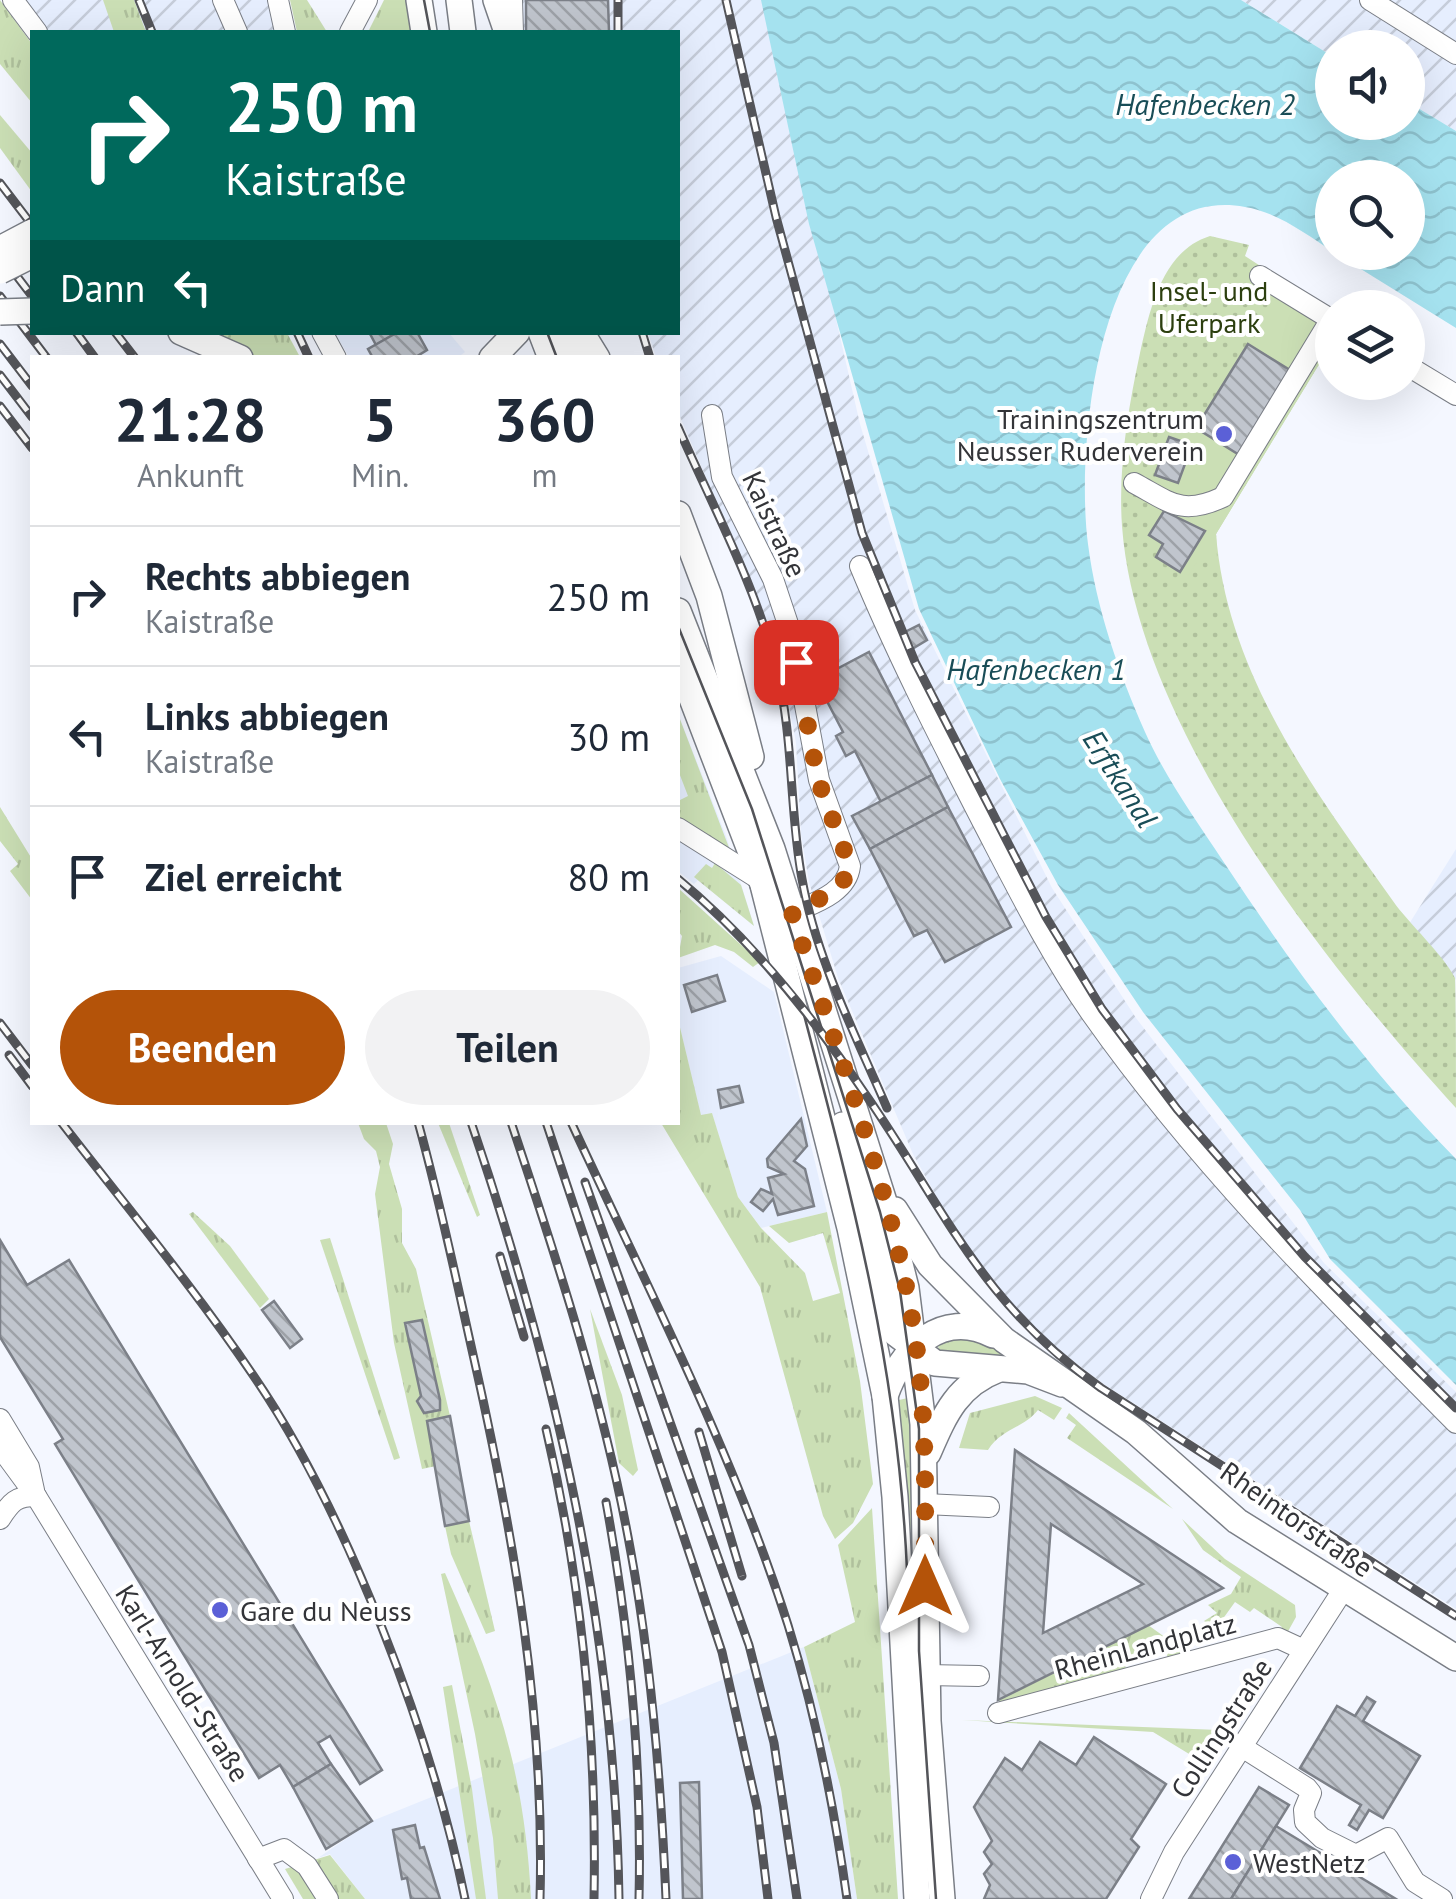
<!DOCTYPE html>
<html lang="de">
<head>
<meta charset="utf-8">
<style>
  :root { --surface:#fff; --page:#f2f2f3; --text:#1f2937; --muted:#747a83; --line:#e0e1e3; --accent:#b45309 }
  body { margin:0; font-family:"PT Sans",sans-serif; background:var(--page); color:var(--text); height:100vh; display:flex; flex-direction:column; font-size:38px; white-space:nowrap }
  * { box-sizing:border-box; margin:0 }
  p { font-size:32px; color:var(--muted) }
  .icon { flex:none; width:55px; height:55px; fill:none; stroke:currentColor; stroke-width:2; stroke-linecap:round; stroke-linejoin:round }
  .map { position:relative; flex:1; overflow:hidden }
  .drawer { position:absolute; left:30px; top:355px; width:650px; height:770px; display:flex; flex-direction:column; background:var(--surface); border-radius:0px; box-shadow:0 10px 40px #0002 }
  .drawer>* { flex:none }
  .banner { position:absolute; left:30px; top:30px; width:650px; height:305px; border-radius:0px; box-shadow:0 10px 40px #0002; background:#00695c; color:#fff; overflow:hidden }
  .controls { position:absolute; left:1315px; top:30px; display:grid; gap:20px }
  .controls a { display:grid; place-items:center; width:110px; height:110px; border-radius:50%; background:var(--surface); box-shadow:0 10px 40px #0002; font-size:50px }
  .pin { position:absolute; display:grid; place-items:center; width:85px; height:85px; color:#fff; margin:-42px; border-radius:20px; box-shadow:0 5px 15px #0006 }
  .me { position:absolute; width:110px; margin:-55px; rotate:0deg; stroke-linejoin:round; filter:drop-shadow(0 0 8px #0008) }
  .turn { display:flex; align-items:center; gap:35px; height:210px; padding:0 30px; font-size:45px }
  .turn .icon { width:130px; height:130px; stroke-width:2.5 }
  .turn b { display:block; font-size:70px; line-height:85px }
  .then { display:flex; align-items:center; height:95px; padding:0 30px; background:#0003; gap:20px; font-size:38px }
  .eta { display:flex; justify-content:space-evenly; align-items:center; height:170px; text-align:center }
  .eta b { font-size:60px; font-weight:800; line-height:70px }
  .cta { display:flex; gap:20px; margin-top:auto; padding:20px 30px }
  .cta a { flex:1; height:115px; border-radius:60px; background:var(--accent); color:#fff; font-size:40px; font-weight:800; line-height:115px; text-align:center }
  .cta a+a { background:var(--page); color:var(--text) }
  ul { padding:0; list-style:none }
  li { display:flex; align-items:center; gap:30px; height:140px; padding:0 30px; border-top:2px solid var(--line) }
  li div { flex:1 }
  li b { display:block; font-size:38px }
  li em { font-style:normal }
  .map>svg:first-child { display:block }
  .built { fill:#e6eefe }
  .industrial { fill:url(#industrial-furrows) }
  .grass { fill:url(#grass-tufts) }
  .park { fill:url(#park-dots) }
  .garden { fill:#cbdfb5 }
  .water { fill:url(#water-waves) }
  .building { fill:url(#building-back-hatch); stroke:#7c8088; stroke-width:2.5; fill-rule:evenodd }
  .lines { fill:none; stroke-linecap:round; stroke-linejoin:round }
  .minor-casing { stroke:#7a7e86; stroke-width:22 }
  .major-casing { stroke:#7a7e86; stroke-width:28 }
  .minor { stroke:#fff; stroke-width:20 }
  .major { stroke:#fff; stroke-width:25 }
  .tram { stroke:#54555a; stroke-width:2.5 }
  .rail-casing { stroke:#54555a; stroke-width:9 }
  .rail { stroke:#fff; stroke-width:5; stroke-dasharray:15; stroke-linecap:butt }
  .major-bridge-casing { stroke:#7a7e86; stroke-width:28; stroke-linecap:butt }
  .major-bridge { stroke:#fff; stroke-width:25 }
  .route { stroke:#b45309; stroke-width:18; stroke-dasharray:0 32.4 }
  .poi-dot { fill:#5b60d7; stroke:#fff; stroke-width:4 }
  .labels { text-anchor:middle; dominant-baseline:central; stroke-width:8; stroke-linejoin:round; paint-order:stroke }
  .park-label { font-size:28px; fill:#2c3f0f; stroke:#fff }
  .poi-label { font-size:28px; fill:#333438; stroke:#fff; text-anchor:start }
  .street-label { font-size:28px; fill:#333438; stroke:#fff }
  .water-label { font-size:30px; font-style:italic; fill:#194d57; stroke:#fff }
</style>
</head>
<body>
<div class="map">
<svg width="1456" height="1899" viewBox="0 0 1456 1899">
  <defs>
    <pattern id="industrial-furrows" width="10" height="10" patternUnits="userSpaceOnUse" patternTransform="scale(2.5)"><rect width="10" height="10" fill="#e6eefe"/><path d="M-1 1l2-2M0 10L10 0M9 11l2-2" fill="none" stroke="#c6cdda"/></pattern>
    <pattern id="grass-tufts" width="24" height="20" patternUnits="userSpaceOnUse" patternTransform="scale(2.5)"><rect width="24" height="20" fill="#cbdfb5"/><path d="M3 7l-1-3M5 7V3M7 7l1-3M15 17l-1-3M17 17v-4M19 17l1-3" fill="none" stroke="#afc09c"/></pattern>
    <pattern id="park-dots" width="8" height="8" patternUnits="userSpaceOnUse" patternTransform="scale(2.5)"><rect width="8" height="8" fill="#cbdfb5"/><path d="M2 2h.1M6 6h.1" fill="none" stroke="#afc09c" stroke-width="1.8" stroke-linecap="round"/></pattern>
    <pattern id="water-waves" width="16" height="10" patternUnits="userSpaceOnUse" patternTransform="scale(2.5)"><rect width="16" height="10" fill="#a5e2ef"/><path d="M0 5q4-4 8 0t8 0" fill="none" stroke="#8ec2ce"/></pattern>
    <pattern id="building-back-hatch" width="6" height="6" patternUnits="userSpaceOnUse" patternTransform="scale(2.5)"><rect width="6" height="6" fill="#c0c5cd"/><path d="M-1 5l2 2M0 0l6 6M5-1l2 2" fill="none" stroke="#9da1a7"/></pattern>
  </defs>
  <rect width="100%" height="100%" fill="#f4f7ff"/>
  <g class="built">
    <path d="M335 333H449L465 352 457 358 349 357Z"/>
    <path d="M678 714 726 836 754 926 698 880 694 884 678 871Z"/>
    <path d="M721 956 774 992 827 1212 761 1228 738 1197 712 1114 701 1116 678 1019V968Z"/>
    <path d="M804 1647 841 1789 857 1899H365L330 1854 318 1858 372 1821Z"/>
  </g>
  <g class="industrial">
    <path d="M23 0H268L276 32H48Z"/>
    <path d="M508 0H763L860 424 915 610 1052 888 1136 1018 1324 1263 1456 1392V1609L1105 1385 1049 1343 1002 1294 959 1237 913 1154 838 978 809 882 801 834 796 743 782 670 757 597 678 412V358L656 357 648 333 678 332V32H509Z"/>
    <path d="M1241 0H1456V131L1408 102V48H1332V56Z"/>
    <path d="M1456 849V980L1409 924Z"/>
  </g>
  <g class="grass">
    <path d="M0 0 32 44V103L0 64Z"/>
    <path d="M103 0H134L146 32H114Z"/>
    <path d="M290 0H307L327 32H297Z"/>
    <path d="M384 0H408L414 32H368Z"/>
    <path d="M0 115 32 153V192L0 148Z"/>
    <path d="M192 333H287L300 357H208Z"/>
    <path d="M678 714 733 858 678 819V801L688 796 678 770Z"/>
    <path d="M0 807 32 859V900L10 871 18 864 0 841Z"/>
    <path d="M715 863 741 885 754 926 694 877 706 864 712 868Z"/>
    <path d="M678 888 760 962 753 967 734 952 715 945 678 958 682 936 678 931Z"/>
    <path d="M678 1019 701 1115 712 1113 738 1197 761 1228 805 1273 813 1301 840 1293 823 1233 789 1243 769 1226 827 1212 860 1381 873 1484 853 1523 835 1539 823 1516 760 1287 661 1123 678 1122Z"/>
    <path d="M358 1123H386L393 1144 389 1164 402 1209V1243L416 1269 450 1416 427 1421 436 1466 422 1469 394 1343 375 1194 380 1167 376 1151 364 1139Z"/>
    <path d="M438 1123H449L480 1215 477 1217Z"/>
    <path d="M193 1212 230 1246 269 1299 260 1308 189 1214Z"/>
    <path d="M330 1238 400 1458 394 1460 320 1240Z"/>
    <path d="M590 1309 622 1395 638 1470 633 1476 619 1463Z"/>
    <path d="M957 1338H977L1011 1359 939 1357 938 1344Z"/>
    <path d="M1035 1396 1062 1408 1054 1420 1038 1410C1024 1428 1001 1429 988 1450L959 1448 970 1413Z"/>
    <path d="M912 1397 915 1529 909 1531 899 1400Z"/>
    <path d="M1069 1413 1173 1509 1067 1438 1076 1425 1066 1418Z"/>
    <path d="M872 1508 898 1899H857L841 1789 804 1647 855 1622 838 1545Z"/>
    <path d="M1182 1519 1225 1559 1295 1605 1296 1617 1286 1635 1280 1631 1282 1627 1254 1608 1250 1612 1235 1602 1217 1627 1232 1639 1204 1621 1217 1613 1208 1605 1231 1594 1241 1577 1203 1550Z"/>
    <path d="M469 1521 495 1631 486 1634 451 1554 445 1526Z"/>
    <path d="M445 1573C496 1687 525 1773 531 1899H498L493 1838 475 1734 441 1574Z"/>
    <path d="M1148 1625 1190 1655 1169 1661 1165 1650 1124 1661 1127 1673 1006 1707 998 1700Z"/>
    <path d="M452 1685 472 1789 486 1899H476L443 1687Z"/>
    <path d="M962 1720 1219 1730 1199 1760 1153 1732Z"/>
    <path d="M330 1855 365 1899H303L285 1869Z"/>
  </g>
  <path class="park" d="M1210 236 1249 245 1245 256 1332 312V343L1216 534C1227 674 1314 790 1393 901 1409 924 1443 954 1455 978 1456 994 1456 1084 1456 1108 1323 962 1137 728 1122 526 1118 468 1128 409 1140 353 1150 309 1162 251 1210 236Z"/>
  <path class="garden" d="M1270 289 1332 329V343L1216 534 1217 558 1197 562 1188 576 1156 557 1163 544 1149 535 1155 475 1172 430 1196 428 1271 306 1263 300Z"/>
  <path class="water" d="M761 0H1241L1332 56V122H1408V102L1456 131V328L1335 253 1408 252V178H1332V251C1306 234 1277 212 1245 207 1098 180 1075 446 1088 544 1096 608 1119 673 1145 732 1165 777 1196 820 1223 861 1292 966 1368 1069 1456 1159V1385L1330 1259 1300 1210 1143 1012 1058 885 1000 779 919 609 809 224Z"/>
  <g class="building">
    <path d="M526 0H608L609 32H526Z"/>
    <path d="M369 332H398L376 345Z"/>
    <path d="M398 332H417L427 350 414 358H373L368 349Z"/>
    <path d="M1248 344 1293 372 1241 456 1196 428Z"/>
    <path d="M1169 437 1192 445 1178 483 1155 475Z"/>
    <path d="M1164 511 1205 531 1180 572 1156 557 1163 544 1149 535Z"/>
    <path d="M919 625 927 640 912 649 903 633Z"/>
    <path d="M869 652 932 775 881 802 855 751 846 756 836 736 843 732 816 680Z"/>
    <path d="M932 775 948 807 870 849 852 816Z"/>
    <path d="M948 807 1011 927 945 962 927 930 914 936 870 849Z"/>
    <path d="M717 975 725 1001 692 1012 684 985Z"/>
    <path d="M739 1086 743 1102 721 1108 718 1090Z"/>
    <path d="M801 1119 807 1146 794 1161 805 1169 814 1206 778 1215 773 1199 763 1211 751 1202 761 1189 772 1194 768 1178 784 1174 768 1167 767 1159Z"/>
    <path d="M0 1240 27 1285 69 1260 382 1770 360 1784 330 1736 318 1743 331 1764 293 1787 280 1765 259 1778 55 1444 63 1439 0 1337Z"/>
    <path d="M274 1301 302 1339 290 1348 262 1310Z"/>
    <path d="M422 1320 440 1400V1410L424 1413 417 1401 421 1396 405 1323Z"/>
    <path d="M450 1416 469 1521 445 1526 427 1421Z"/>
    <path d="M1015 1450 1223 1588 998 1700ZM1051 1524 1143 1584 1043 1633Z"/>
    <path d="M1367 1697 1375 1702 1363 1721 1420 1756 1383 1818 1369 1810 1357 1830 1349 1825 1361 1805 1300 1768 1337 1706 1355 1716Z"/>
    <path d="M1094 1737 1166 1784 1131 1839 1139 1847 1106 1899H984L990 1885 984 1874 992 1864 984 1852 992 1841 974 1807 1005 1758 1022 1770 1040 1742 1076 1765Z"/>
    <path d="M331 1764 372 1821 326 1849 293 1787Z"/>
    <path d="M699 1782 702 1899H683L680 1783Z"/>
    <path d="M1259 1787 1289 1805 1231 1899H1189Z"/>
    <path d="M415 1825 420 1848 424 1847 440 1899H411L407 1878 402 1879 393 1830Z"/>
    <path d="M1276 1826 1396 1899H1231Z"/>
  </g>
  <g class="lines">
    <g class="minor-casing">
      <g id="minor">
        <path d="M13 0 37 32"/>
        <path d="M223 0 237 32"/>
        <path d="M278 0 285 32"/>
        <path d="M512 0 513 32"/>
        <path d="M1370 0 1456 54"/>
        <path d="M350 32 367 0"/>
        <path d="M1260 276 1332 320"/>
        <path d="M322 332 336 358"/>
        <path d="M1408 366 1456 395"/>
        <path d="M712 415 722 477 773 579 792 636 819 780 850 866C847 893 814 903 792 913"/>
        <path d="M1134 483C1171 503 1182 516 1223 497L1331 319"/>
        <path d="M860 566C896 653 938 735 981 819 1016 886 1050 955 1093 1016 1198 1165 1328 1294 1456 1423"/>
        <path d="M678 828 762 881"/>
        <path d="M0 1419 29 1467 34 1490"/>
        <path d="M0 1447 36 1496 283 1899"/>
        <path d="M925 1504 989 1507"/>
        <path d="M0 1519C11 1502 16 1496 36 1496"/>
        <path d="M926 1675 979 1676"/>
        <path d="M998 1713 1278 1638 1304 1650"/>
        <path d="M1242 1747 1307 1788 1311 1793 1304 1810 1305 1822 1322 1838 1356 1855 1388 1838 1415 1882 1442 1899"/>
        <path d="M258 1859 284 1849 307 1866 328 1899"/>
        <path d="M1151 1899 1174 1852 1343 1590"/>
      </g>
    </g>
    <g class="major-casing">
      <g id="major">
        <path d="M419 0 424 32"/>
        <path d="M459 0 463 32"/>
        <path d="M496 0 507 32"/>
        <path d="M181 332 240 358"/>
        <path d="M541 332 551 358"/>
        <path d="M562 332 573 358"/>
        <path d="M581 332 597 358"/>
        <path d="M492 358 517 332"/>
        <path d="M678 514 709 596 751 757"/>
        <path d="M678 611 772 849 886 1208 906 1288 923 1424 928 1721 942 1899"/>
        <path d="M678 662 768 897"/>
        <path d="M762 881 850 1228 885 1396 895 1497 917 1899"/>
        <path d="M843 1125 895 1333 935 1363 1028 1371 1062 1384"/>
        <path d="M895 1210 930 1265 1004 1340 1136 1432 1237 1521 1456 1658"/>
        <path d="M885 1396C901 1350 941 1308 993 1335"/>
        <path d="M928 1453C945 1414 957 1385 999 1369"/>
      </g>
    </g>
    <use href="#minor" class="minor"/>
    <use href="#major" class="major"/>
    <g class="tram">
      <path d="M424 0 430 32"/>
      <path d="M547 332 557 358"/>
      <path d="M678 626 752 809 880 1212 900 1291 919 1429V1651L936 1899"/>
      <path d="M803 1011C854 1204 898 1369 907 1570"/>
    </g>
    <g class="rail-casing">
      <g id="rail">
        <path d="M139 0 152 32"/>
        <path d="M726 0 776 217 862 533 915 662 1046 917 1102 1009 1177 1109 1305 1257 1456 1408"/>
        <path d="M618 32V0"/>
        <path d="M0 183 32 225"/>
        <path d="M0 254 32 296"/>
        <path d="M0 296 47 358"/>
        <path d="M76 332 95 358"/>
        <path d="M115 332 135 358"/>
        <path d="M297 332 309 358"/>
        <path d="M642 332 650 358"/>
        <path d="M0 344 32 386"/>
        <path d="M0 375 32 417"/>
        <path d="M0 406 32 448"/>
        <path d="M678 427C712 505 755 584 776 667 794 737 789 809 802 879 816 958 856 1036 887 1108"/>
        <path d="M678 879C752 940 814 1018 868 1098 947 1213 981 1303 1101 1388L1456 1616"/>
        <path d="M0 1023 32 1065"/>
        <path d="M9 1055 32 1086"/>
        <path d="M61 1122C126 1206 194 1288 253 1375 347 1512 432 1737 465 1899"/>
        <path d="M418 1122C440 1201 456 1279 474 1359 514 1537 545 1715 540 1899"/>
        <path d="M471 1122C557 1375 615 1631 619 1899"/>
        <path d="M511 1122C558 1263 605 1406 631 1553 652 1667 661 1783 666 1899"/>
        <path d="M546 1122 722 1652 757 1807 768 1899"/>
        <path d="M571 1122C647 1287 733 1452 788 1625 816 1715 834 1806 847 1899"/>
        <path d="M585 1182 749 1645 774 1743 797 1899"/>
        <path d="M500 1256 524 1337"/>
        <path d="M546 1429C582 1583 597 1741 594 1899"/>
        <path d="M699 1432 742 1576"/>
        <path d="M606 1502C630 1633 642 1766 639 1899"/>
      </g>
    </g>
    <use href="#rail" class="rail"/>
    <g class="major-bridge-casing">
      <g id="major-bridge">
        <path d="M0 249 32 232"/>
        <path d="M0 271 32 255"/>
        <path d="M0 312 32 311"/>
      </g>
    </g>
    <use href="#major-bridge" class="major-bridge"/>
  </g>
  <g class="lines">
    <path class="route" d="M796 662 818 780 850 866 840 888 792 913C838 1056 897 1202 917 1351 927 1428 925 1507 925 1586"/>
  </g>
  <g class="poi-dot">
    <circle cx="1224" cy="434" r="10"/>
    <circle cx="220" cy="1610" r="10"/>
    <circle cx="1233" cy="1862" r="10"/>
  </g>
  <g class="labels">
    <g class="park-label">
      <text x="1209" y="290">Insel- und<tspan x="1209" dy="32">Uferpark</tspan></text>
    </g>
    <g class="poi-label">
      <text x="1204" y="418" text-anchor="end">Trainingszentrum<tspan x="1204" dy="32">Neusser Ruderverein</tspan></text>
      <text x="240" y="1610">Gare du Neuss</text>
      <text x="1253" y="1862">WestNetz</text>
    </g>
    <g class="street-label">
      <text transform="translate(775 524) rotate(65)">Kaistraße</text>
      <text transform="translate(1297 1519) rotate(35)">Rheintorstraße</text>
      <text transform="translate(1145 1646) rotate(-15)">RheinLandplatz</text>
      <text transform="translate(183 1683) rotate(58)">Karl-Arnold-Straße</text>
      <text transform="translate(1221 1728) rotate(-57)">Collingstraße</text>
    </g>
    <g class="water-label">
      <text x="1205" y="103">Hafenbecken 2</text>
      <text x="1036" y="668">Hafenbecken 1</text>
      <text transform="translate(1121 778) rotate(57)">Erftkanal</text>
    </g>
  </g>
</svg>
<div class="controls">
<a><svg class="icon" aria-label="sound" viewBox="0 0 24 24"><path d="M4 9h4l5-4v14l-5-4H4zM17 9q2 3 0 6"/></svg></a>
<a><svg class="icon" aria-label="search" viewBox="0 0 24 24"><circle cx="10" cy="10" r="6"/><path d="M15 15l6 6"/></svg></a>
<a><svg class="icon" aria-label="layers" viewBox="0 0 24 24"><path d="M12 4l9 5-9 5-9-5zM3 14l9 5 9-5"/></svg></a>
</div>
<div class="pin" style="left:796px;top:662px;background:#d93025"><svg class="icon" aria-label="arrive" viewBox="0 0 24 24"><path d="M6 21V4h12l-3 4 3 4H6"/></svg></div>
<svg class="me" style="left:925px;top:1586px" viewBox="-20 -20 40 40"><path d="M0-17L14 15 0 8-14 15z" fill="#b45309" stroke="#fff" stroke-width="4"/></svg>
<div class="banner">
<div class="turn"><svg class="icon" aria-label="right" viewBox="0 0 24 24"><path d="M7 20v-9h11M14 6l5 5-5 5"/></svg><div><b>250 m</b>Kaistraße</div></div>
<div class="then">Dann<svg class="icon" aria-label="left" viewBox="0 0 24 24"><path d="M17 20v-9H6M10 6l-5 5 5 5"/></svg></div>
</div>
<section class="drawer">
<div class="eta">
<div><b>21:28</b><p>Ankunft</p></div>
<div><b>5</b><p>Min.</p></div>
<div><b>360</b><p>m</p></div>
</div>
<ul>
<li><svg class="icon" aria-label="right" viewBox="0 0 24 24"><path d="M7 20v-9h11M14 6l5 5-5 5"/></svg><div><b>Rechts abbiegen</b><p>Kaistraße</p></div><em>250 m</em></li>
<li><svg class="icon" aria-label="left" viewBox="0 0 24 24"><path d="M17 20v-9H6M10 6l-5 5 5 5"/></svg><div><b>Links abbiegen</b><p>Kaistraße</p></div><em>30 m</em></li>
<li><svg class="icon" aria-label="arrive" viewBox="0 0 24 24"><path d="M6 21V4h12l-3 4 3 4H6"/></svg><div><b>Ziel erreicht</b></div><em>80 m</em></li>
</ul>
<div class="cta"><a>Beenden</a><a>Teilen</a></div>
</section>
</div>
</body>
</html>
